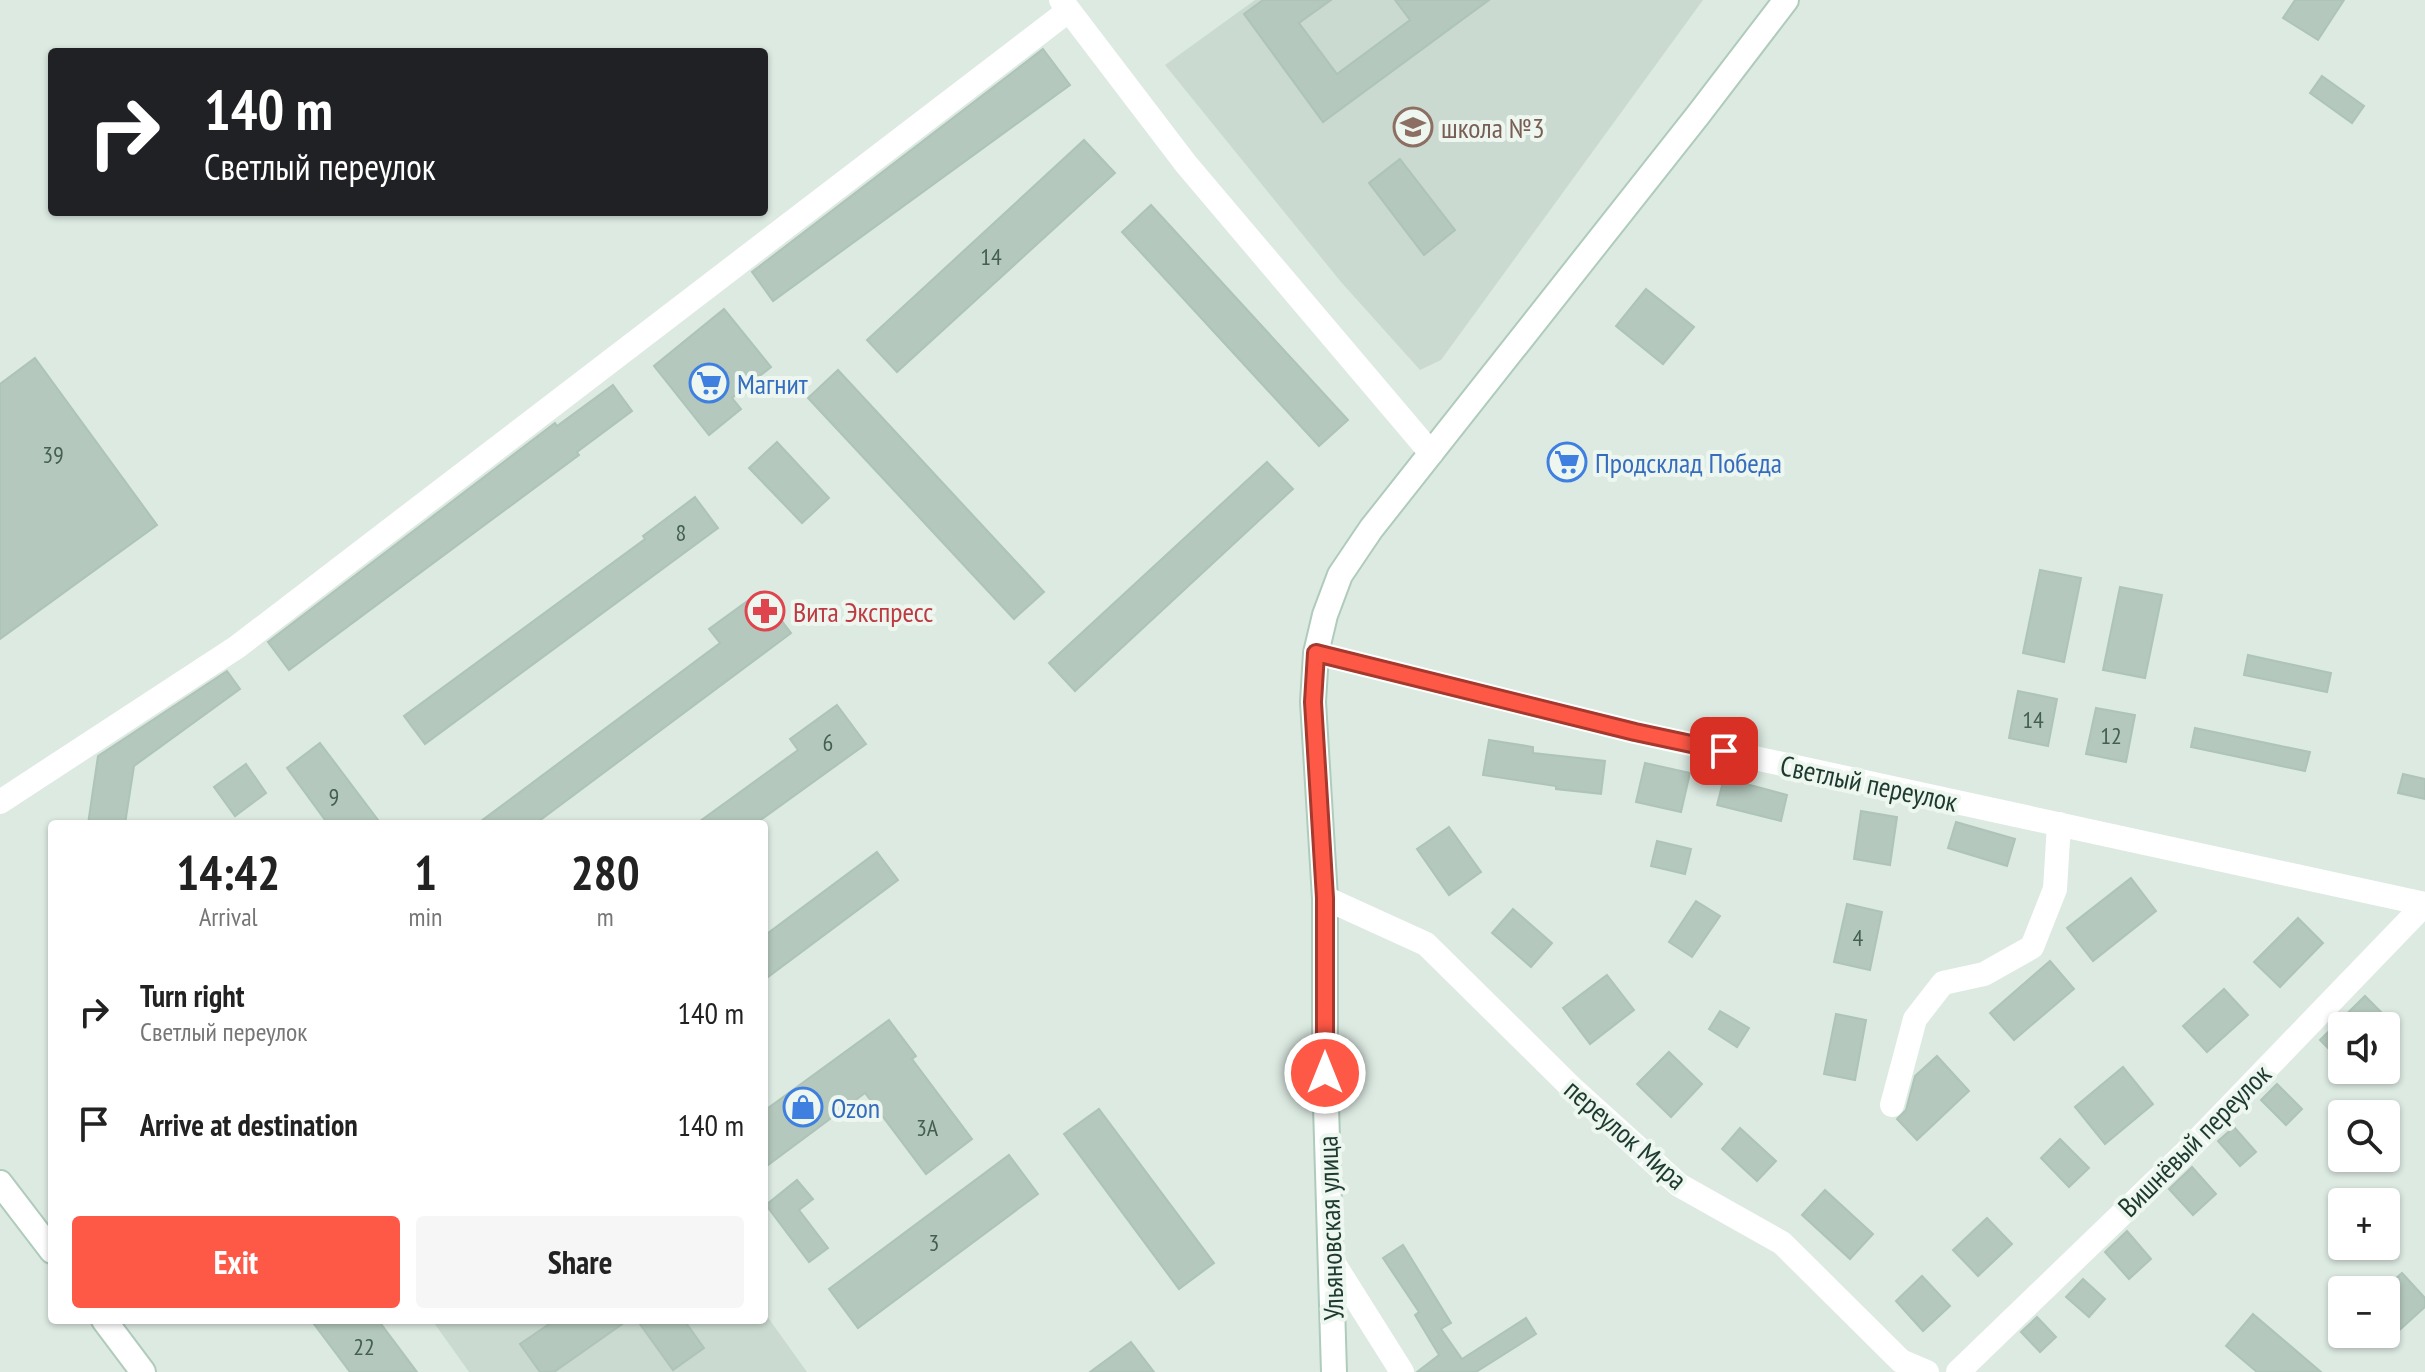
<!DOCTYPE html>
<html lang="en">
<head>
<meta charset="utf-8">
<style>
  :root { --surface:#fff; --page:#f6f6f6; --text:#222; --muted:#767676; --accent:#fe5846 }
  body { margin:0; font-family:"PT Sans Narrow",sans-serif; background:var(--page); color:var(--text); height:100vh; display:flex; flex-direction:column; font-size:30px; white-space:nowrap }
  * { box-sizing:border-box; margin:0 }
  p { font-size:26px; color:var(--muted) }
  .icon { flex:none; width:44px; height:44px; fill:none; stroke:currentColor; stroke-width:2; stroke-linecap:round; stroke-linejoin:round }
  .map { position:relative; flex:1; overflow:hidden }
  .panel { position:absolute; left:48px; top:820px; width:720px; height:504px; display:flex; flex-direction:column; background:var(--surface); border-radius:8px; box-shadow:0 2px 6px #0004 }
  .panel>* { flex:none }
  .top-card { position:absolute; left:48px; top:48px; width:720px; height:168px; border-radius:8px; box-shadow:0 2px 6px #0004; background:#202124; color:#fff; overflow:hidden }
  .controls { position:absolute; left:2328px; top:1012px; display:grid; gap:16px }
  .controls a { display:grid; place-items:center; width:72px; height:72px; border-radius:8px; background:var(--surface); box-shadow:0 2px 6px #0004; font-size:40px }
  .pin { position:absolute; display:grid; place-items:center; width:68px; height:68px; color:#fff; margin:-34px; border-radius:16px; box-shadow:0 4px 12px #0006 }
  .me { position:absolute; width:88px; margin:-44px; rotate:0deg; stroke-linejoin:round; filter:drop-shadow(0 0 6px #0008) }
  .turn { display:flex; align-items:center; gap:28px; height:168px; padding:0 24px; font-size:36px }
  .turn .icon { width:104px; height:104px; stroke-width:2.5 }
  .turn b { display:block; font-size:56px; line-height:68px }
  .eta { display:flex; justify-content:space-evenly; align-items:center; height:136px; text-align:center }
  .eta b { font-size:48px; font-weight:600; line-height:56px }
  .button { display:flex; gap:16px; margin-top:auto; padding:16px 24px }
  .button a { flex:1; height:92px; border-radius:8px; background:var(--accent); color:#fff; font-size:32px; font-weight:600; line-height:92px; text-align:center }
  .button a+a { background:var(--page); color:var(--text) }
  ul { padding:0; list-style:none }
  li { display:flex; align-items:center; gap:24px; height:112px; padding:0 24px }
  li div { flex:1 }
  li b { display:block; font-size:30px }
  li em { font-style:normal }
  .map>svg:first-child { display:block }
  .built { fill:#cadad1 }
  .building { fill:#b4c8bd; stroke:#aec4b8; stroke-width:2 }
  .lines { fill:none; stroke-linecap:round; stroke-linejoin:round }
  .secondary-casing { stroke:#afcbbc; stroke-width:28 }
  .street { stroke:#fff; stroke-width:24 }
  .secondary { stroke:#fff; stroke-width:24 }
  .route-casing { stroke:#a5392e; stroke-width:20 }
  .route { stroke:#fe5846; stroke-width:14 }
  .labels { text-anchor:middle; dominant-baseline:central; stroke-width:8; stroke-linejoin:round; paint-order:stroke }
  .number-label { font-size:24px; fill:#435e52 }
  .education-label { font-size:28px; fill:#785e54; stroke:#edf7f0; text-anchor:start }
  .shop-label { font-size:28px; fill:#366cbe; stroke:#edf7f0; text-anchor:start }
  .health-label { font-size:28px; fill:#be3a42; stroke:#edf7f0; text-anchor:start }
  .street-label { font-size:28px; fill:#1d3a2e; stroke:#edf7f0 }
</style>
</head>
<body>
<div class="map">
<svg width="2425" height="1372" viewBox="0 0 2425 1372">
  <rect width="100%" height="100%" fill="#dceae2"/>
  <g class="built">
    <path d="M1255 0H1703L1441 360 1420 370 1341 282 1165 65Z"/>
    <path d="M764 1312 807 1372H469L432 1320H764Z"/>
  </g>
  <g class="building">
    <path d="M1263 0H1331L1299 23 1337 74 1410 20 1395 0H1489L1323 122 1244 14Z"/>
    <path d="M2295 0H2344L2318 40 2283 18Z"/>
    <path d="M1043 49 1070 85 773 301 752 272Z"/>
    <path d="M2322 76 2364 106 2352 123 2310 93Z"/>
    <path d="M1084 140 1115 173 897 372 867 340Z"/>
    <path d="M1400 159 1455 230 1424 255 1369 183Z"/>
    <path d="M1151 205 1348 420 1319 446 1122 232Z"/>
    <path d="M1646 289 1694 327 1663 364 1616 326Z"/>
    <path d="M724 309 771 367 732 398 741 409 709 435 654 366Z"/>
    <path d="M35 358 157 525 0 639V384Z"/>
    <path d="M838 370 1044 592 1014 619 808 398Z"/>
    <path d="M613 385 632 411 577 452 579 455 289 670 268 642 555 423 557 426Z"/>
    <path d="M777 442 829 498 802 523 749 468Z"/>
    <path d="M1267 462 1293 489 1075 691 1049 663Z"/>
    <path d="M695 497 718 528 425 744 404 716 645 539 643 536Z"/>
    <path d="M2040 570 2081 578 2064 662 2023 653Z"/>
    <path d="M2120 587 2162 595 2145 678 2103 670Z"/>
    <path d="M760 592 791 633 535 824H477L720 643 709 629Z"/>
    <path d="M2248 655 2331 673 2327 692 2244 675Z"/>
    <path d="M227 671 240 689 134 766 125 824H88L98 756Z"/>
    <path d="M2018 691 2057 699 2048 746 2009 738Z"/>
    <path d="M837 705 866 744 755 824H696L798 750 790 739Z"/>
    <path d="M2096 708 2135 715 2126 762 2086 754Z"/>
    <path d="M2195 728 2310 752 2305 771 2191 747Z"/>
    <path d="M1489 740 1533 747V753L1605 761 1601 794 1556 789V786L1483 775Z"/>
    <path d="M320 743 381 824H328L287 768Z"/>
    <path d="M1645 763 1690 773 1681 812 1636 802Z"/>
    <path d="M246 764 266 793 235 816 214 787Z"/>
    <path d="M2403 774 2425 779V799L2398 793Z"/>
    <path d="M1724 778 1787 795 1781 821 1717 805Z"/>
    <path d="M1861 811 1897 817 1890 865 1854 859Z"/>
    <path d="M1956 822 2015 839 2007 866 1948 848Z"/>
    <path d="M1449 827 1481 872 1449 895 1417 849Z"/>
    <path d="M1657 841 1691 849 1685 874 1651 866Z"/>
    <path d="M877 852 898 880 764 980V936Z"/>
    <path d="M2131 878 2156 911 2093 961 2067 928Z"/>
    <path d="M1696 901 1720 916 1692 957 1669 942Z"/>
    <path d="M1847 904 1882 912 1870 970 1834 962Z"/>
    <path d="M1513 909 1552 943 1531 967 1492 933Z"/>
    <path d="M2298 918 2323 943 2280 987 2254 962Z"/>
    <path d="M2050 961 2074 989 2014 1040 1990 1013Z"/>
    <path d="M1607 975 1634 1010 1590 1044 1563 1008Z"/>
    <path d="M2224 989 2248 1015 2207 1052 2183 1026Z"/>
    <path d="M2365 996 2395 1026H2342V1062L2320 1040Z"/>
    <path d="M1720 1011 1749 1028 1737 1047 1709 1029Z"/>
    <path d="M1836 1014 1866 1020 1855 1080 1824 1074Z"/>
    <path d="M889 1020 916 1056 912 1059 972 1139 926 1174 865 1093 764 1168V1111Z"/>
    <path d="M1669 1052 1702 1084 1671 1117 1637 1084Z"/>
    <path d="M1937 1056 1969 1091 1917 1140 1897 1119 1906 1110 1915 1076Z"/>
    <path d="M2123 1067 2153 1104 2105 1144 2075 1107Z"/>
    <path d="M2277 1084 2302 1109 2286 1125 2261 1100Z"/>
    <path d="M1099 1109 1214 1263 1179 1289 1064 1134Z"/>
    <path d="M2234 1127 2256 1152 2240 1166 2218 1141Z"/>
    <path d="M1740 1128 1776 1161 1757 1181 1722 1149Z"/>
    <path d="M2060 1139 2089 1168 2069 1187 2041 1158Z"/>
    <path d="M1009 1155 1038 1194 858 1328 829 1289Z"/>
    <path d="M2192 1167 2216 1194 2193 1215 2169 1189Z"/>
    <path d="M797 1180 813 1199 799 1210 828 1248 809 1262 766 1205Z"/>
    <path d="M1825 1190 1873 1234 1850 1259 1802 1215Z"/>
    <path d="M1987 1218 2012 1244 1978 1276 1953 1250Z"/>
    <path d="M2127 1231 2151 1259 2129 1279 2105 1252Z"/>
    <path d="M1403 1245 1451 1323 1441 1329 1462 1359 1526 1318 1536 1334 1476 1372H1417L1439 1355 1415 1315 1419 1312 1383 1258Z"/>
    <path d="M2402 1273 2425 1298V1307L2395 1334 2386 1324V1287Z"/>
    <path d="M1922 1276 1950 1306 1923 1331 1896 1301Z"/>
    <path d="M2083 1279 2105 1299 2089 1317 2066 1297Z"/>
    <path d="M2253 1314 2321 1372H2257L2226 1346Z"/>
    <path d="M2037 1317 2056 1337 2040 1352 2021 1332Z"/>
    <path d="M311 1320H378L417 1372H350Z"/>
    <path d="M555 1320H628L554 1372H540L520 1344Z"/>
    <path d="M637 1320H684L704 1348 673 1370Z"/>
    <path d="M1131 1342 1154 1372H1090Z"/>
  </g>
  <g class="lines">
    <g class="secondary-casing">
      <g id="secondary">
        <path d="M0 1183 52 1251"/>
        <path d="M104 1320 143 1372"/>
        <path d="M1334 1372 1325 1073V898L1313 702 1316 653 1325 615 1340 575 1371 529 1698 115 1786 0"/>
      </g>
    </g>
    <g class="street">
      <path d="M1061 0 1186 164 1431 453"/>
      <path d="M1316 653 1635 732 2425 904"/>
      <path d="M0 802 237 647 1068 11"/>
      <path d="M1325 898 1426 944 1574 1090 1679 1185 1782 1243 1901 1361 1927 1372"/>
      <path d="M1892 1105 1915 1019 1943 983 1984 974 2032 947 2055 889 2059 824"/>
      <path d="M1331 1259 1402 1372"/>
      <path d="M1958 1372 2183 1155 2425 904"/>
    </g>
    <use href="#secondary" class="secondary"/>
  </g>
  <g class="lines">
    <g class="route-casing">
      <path id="route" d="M1325 1073V898L1313 702 1316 653 1635 732 1724 751"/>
    </g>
    <use href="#route" class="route"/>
  </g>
  <defs>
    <g id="school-ring" transform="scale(2)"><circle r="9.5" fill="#edf7f0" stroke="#8d6e63" stroke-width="1.5"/><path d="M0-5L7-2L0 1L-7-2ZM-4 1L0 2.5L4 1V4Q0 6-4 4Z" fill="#8d6e63"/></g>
    <g id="supermarket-ring" transform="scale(2)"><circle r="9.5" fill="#edf7f0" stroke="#3f7fe0" stroke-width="1.5"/><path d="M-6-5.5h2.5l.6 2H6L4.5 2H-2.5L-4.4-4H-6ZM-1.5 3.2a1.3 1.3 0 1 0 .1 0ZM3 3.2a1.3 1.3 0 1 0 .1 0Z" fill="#3f7fe0"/></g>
    <g id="pharmacy-ring" transform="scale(2)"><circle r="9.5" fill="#edf7f0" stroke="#e0444e" stroke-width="1.5"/><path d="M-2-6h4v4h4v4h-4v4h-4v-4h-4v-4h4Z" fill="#e0444e"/></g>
    <g id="shop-ring" transform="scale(2)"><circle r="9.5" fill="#edf7f0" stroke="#3f7fe0" stroke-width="1.5"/><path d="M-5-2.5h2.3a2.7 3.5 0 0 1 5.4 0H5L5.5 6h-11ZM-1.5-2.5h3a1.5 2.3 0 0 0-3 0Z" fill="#3f7fe0"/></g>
  </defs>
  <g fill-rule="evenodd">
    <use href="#school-ring" x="1413" y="127"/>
    <use href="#supermarket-ring" x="709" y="383"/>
    <use href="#supermarket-ring" x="1567" y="462"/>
    <use href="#pharmacy-ring" x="765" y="611"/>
    <use href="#shop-ring" x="803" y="1107"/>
  </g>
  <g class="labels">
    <g class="number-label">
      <text x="991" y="256">14</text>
      <text x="53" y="454">39</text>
      <text x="681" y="532">8</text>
      <text x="2033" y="719">14</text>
      <text x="2111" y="735">12</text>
      <text x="828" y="742">6</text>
      <text x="334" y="796">9</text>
      <text x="1858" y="937">4</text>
      <text x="927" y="1127">3А</text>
      <text x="934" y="1242">3</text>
      <text x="364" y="1346">22</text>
    </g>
    <g class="education-label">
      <text x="1441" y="127">школа №3</text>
    </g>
    <g class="shop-label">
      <text x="737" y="383">Магнит</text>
      <text x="1595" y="462">Продсклад Победа</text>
      <text x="831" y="1107">Ozon</text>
    </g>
    <g class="health-label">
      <text x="793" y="611">Вита Экспресс</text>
    </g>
    <g class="street-label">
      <text transform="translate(1869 783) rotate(12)">Светлый переулок</text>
      <text transform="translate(1626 1134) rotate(41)">переулок Мира</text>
      <text transform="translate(2194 1140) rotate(-45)">Вишнёвый переулок</text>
      <text transform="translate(1330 1228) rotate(-92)">Ульяновская улица</text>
    </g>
  </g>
</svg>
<div class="controls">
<a><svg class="icon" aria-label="sound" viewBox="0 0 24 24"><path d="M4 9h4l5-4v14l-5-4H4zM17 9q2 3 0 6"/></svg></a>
<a><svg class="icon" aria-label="search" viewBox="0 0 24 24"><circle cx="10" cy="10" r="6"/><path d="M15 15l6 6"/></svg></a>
<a>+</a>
<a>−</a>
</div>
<div class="pin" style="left:1724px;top:751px;background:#d93025"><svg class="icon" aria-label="arrive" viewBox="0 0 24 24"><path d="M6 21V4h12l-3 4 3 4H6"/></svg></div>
<svg class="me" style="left:1325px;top:1073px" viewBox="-20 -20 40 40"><circle r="17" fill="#fe5846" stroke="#fff" stroke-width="3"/><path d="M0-11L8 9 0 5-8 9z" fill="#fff"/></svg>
<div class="top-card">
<div class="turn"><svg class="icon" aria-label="right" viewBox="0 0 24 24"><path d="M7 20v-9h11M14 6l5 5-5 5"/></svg><div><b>140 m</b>Светлый переулок</div></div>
</div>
<section class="panel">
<div class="eta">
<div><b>14:42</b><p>Arrival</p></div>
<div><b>1</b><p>min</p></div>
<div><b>280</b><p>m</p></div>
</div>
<ul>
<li><svg class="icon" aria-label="right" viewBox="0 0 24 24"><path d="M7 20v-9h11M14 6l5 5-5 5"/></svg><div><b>Turn right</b><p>Светлый переулок</p></div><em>140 m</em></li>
<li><svg class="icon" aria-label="arrive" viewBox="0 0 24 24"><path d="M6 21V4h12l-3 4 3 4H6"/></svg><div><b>Arrive at destination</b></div><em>140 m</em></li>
</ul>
<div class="button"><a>Exit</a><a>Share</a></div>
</section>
</div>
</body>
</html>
